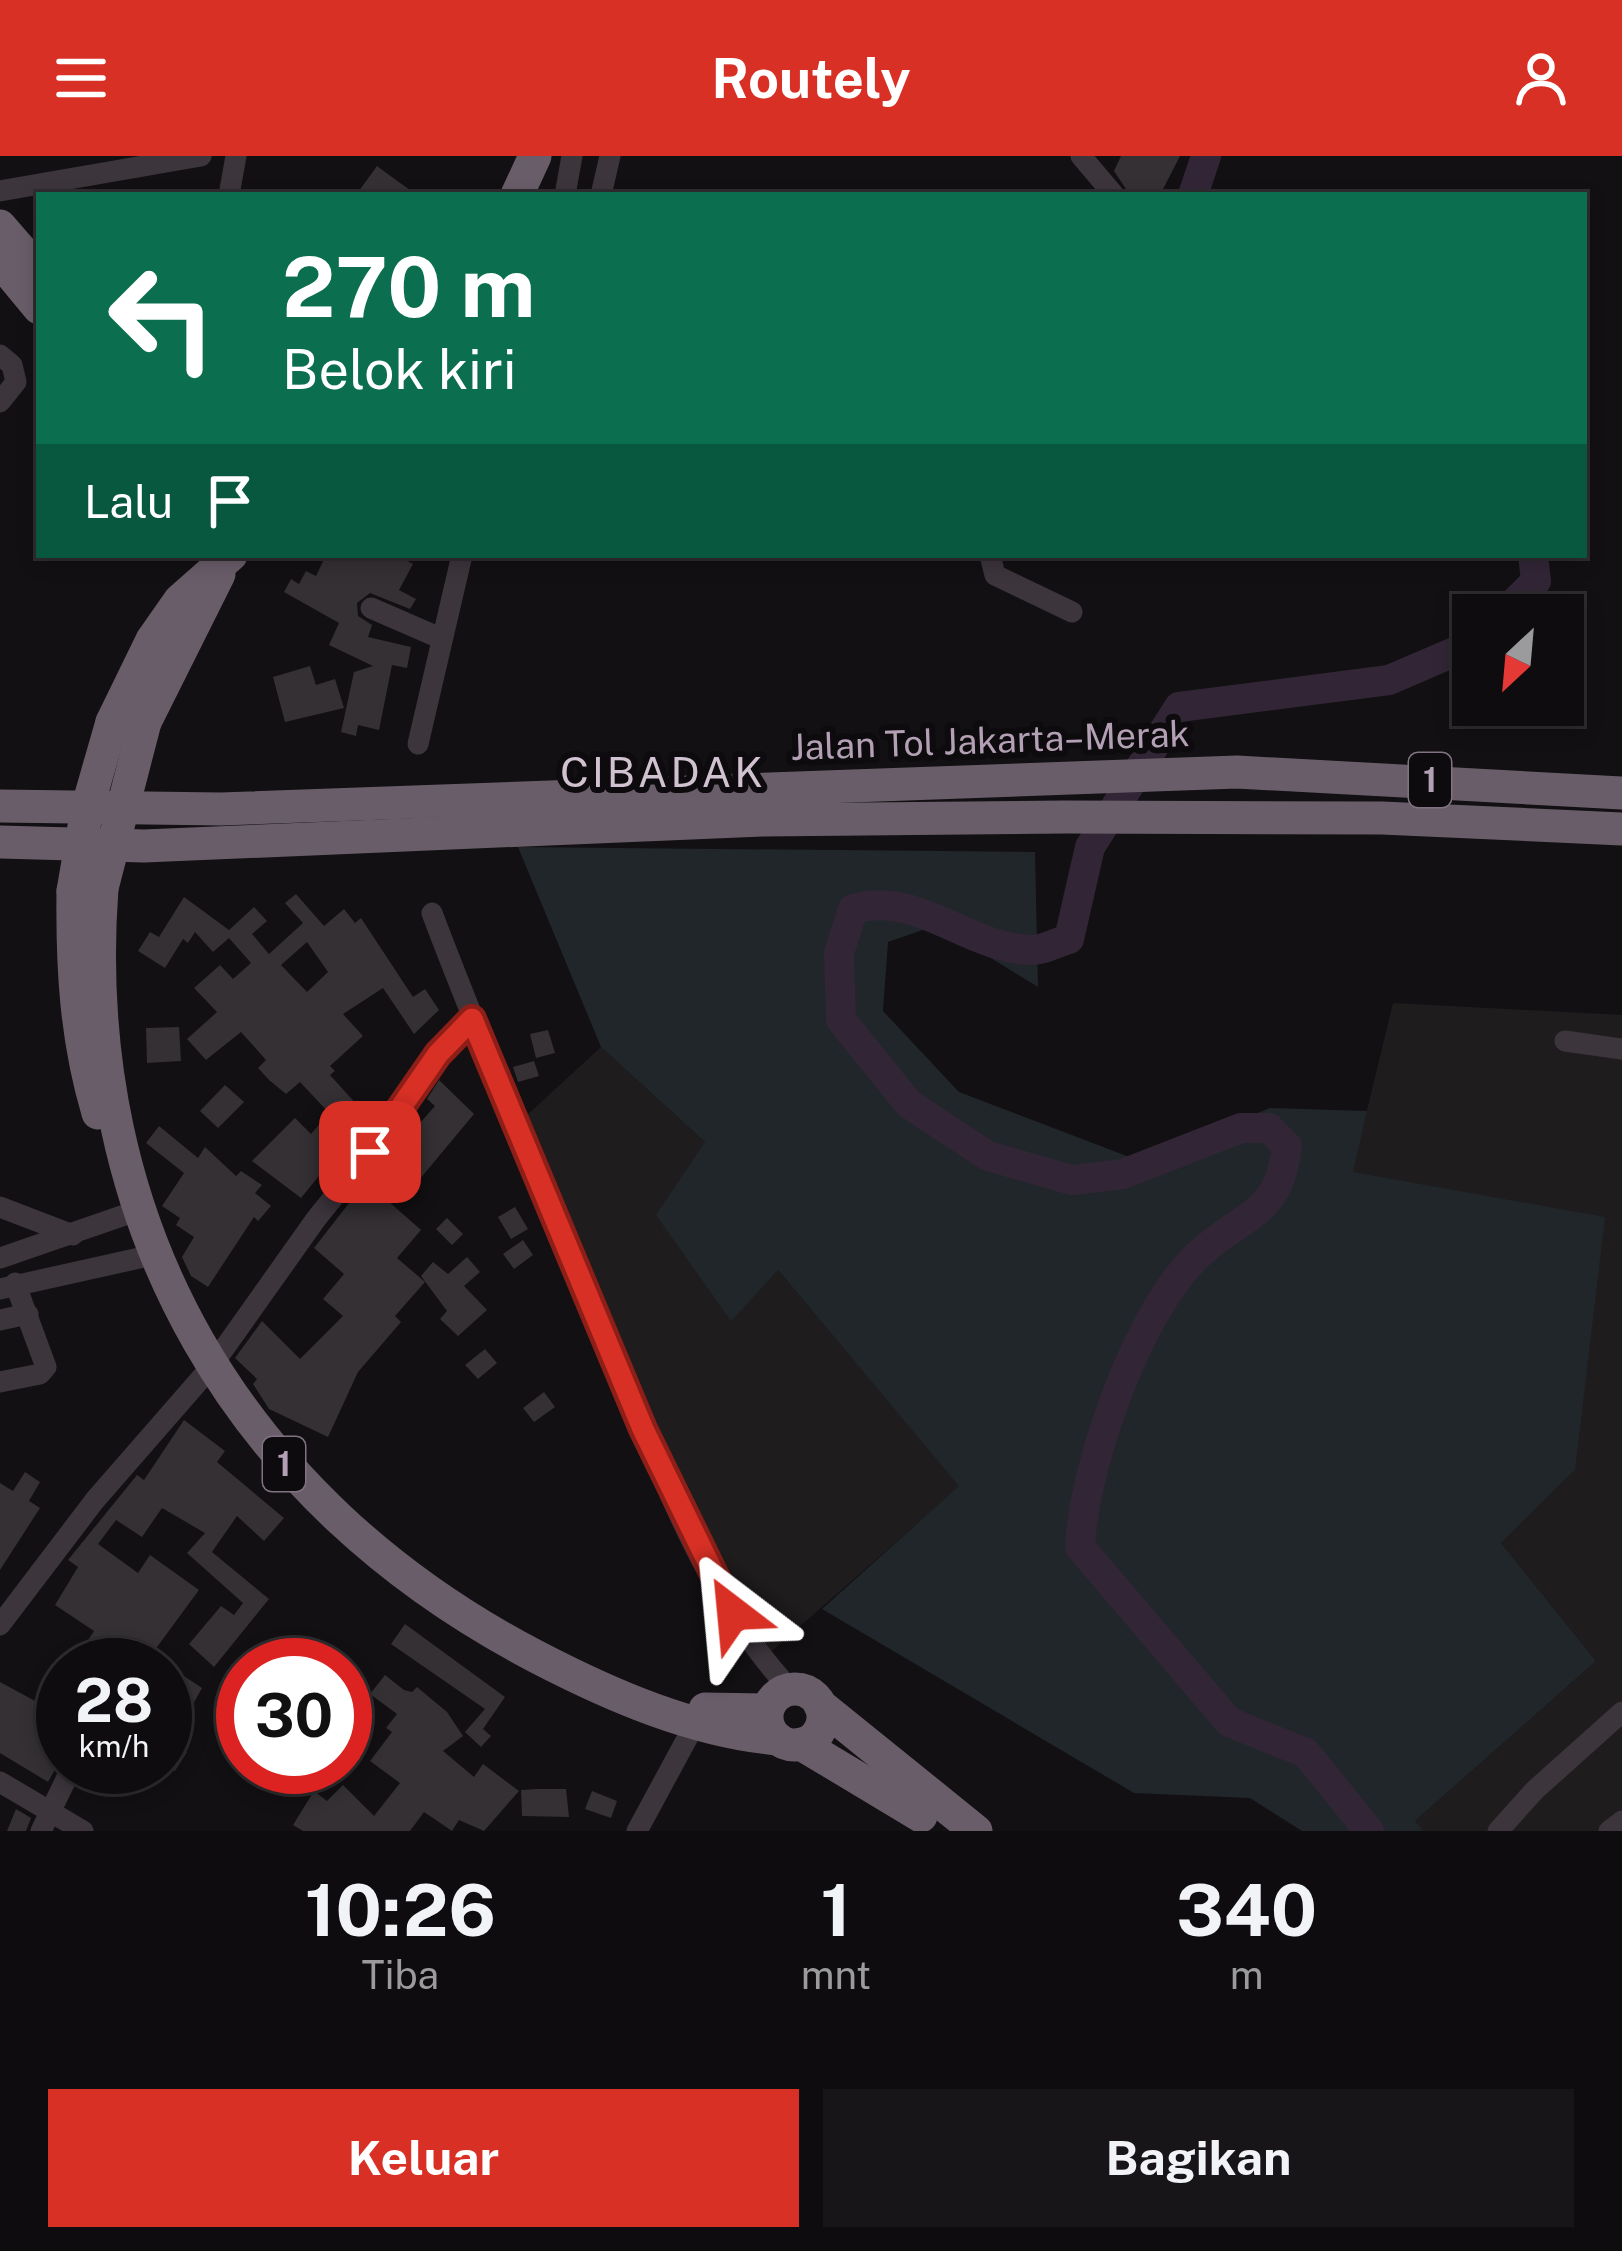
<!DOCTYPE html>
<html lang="id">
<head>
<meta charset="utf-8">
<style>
  :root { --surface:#0e0c0e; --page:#171517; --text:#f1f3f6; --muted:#9b9b9e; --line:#2e2c2e; --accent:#d93025 }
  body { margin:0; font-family:"Public Sans",sans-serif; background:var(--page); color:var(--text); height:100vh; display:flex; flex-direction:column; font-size:45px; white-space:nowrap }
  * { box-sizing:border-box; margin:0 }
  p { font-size:39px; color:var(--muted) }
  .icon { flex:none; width:66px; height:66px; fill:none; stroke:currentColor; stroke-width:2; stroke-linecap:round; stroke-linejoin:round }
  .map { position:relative; height:1675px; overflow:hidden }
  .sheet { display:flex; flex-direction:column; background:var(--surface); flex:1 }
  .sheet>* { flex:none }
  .hud { position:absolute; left:36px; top:36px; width:1551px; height:366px; border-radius:0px; box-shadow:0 6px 18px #0003,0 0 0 3px var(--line); background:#0b6e4f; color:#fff; overflow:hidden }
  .needle { width:78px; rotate:206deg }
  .fabs { position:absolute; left:1452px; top:438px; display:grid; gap:24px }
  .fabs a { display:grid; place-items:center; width:132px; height:132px; border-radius:0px; background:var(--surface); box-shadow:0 6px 18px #0003,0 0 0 3px var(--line); font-size:60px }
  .speed { position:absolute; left:36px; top:1482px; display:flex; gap:24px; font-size:60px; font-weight:700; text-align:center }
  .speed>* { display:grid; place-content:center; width:156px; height:156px; border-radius:50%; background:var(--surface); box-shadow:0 6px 18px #0003,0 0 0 3px var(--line); line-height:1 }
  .speed small { font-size:30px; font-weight:400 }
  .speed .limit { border:18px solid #d22; background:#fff; color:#111 }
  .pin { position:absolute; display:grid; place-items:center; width:102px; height:102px; color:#fff; margin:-51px; border-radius:24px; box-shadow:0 6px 18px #0006 }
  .me { position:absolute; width:132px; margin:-66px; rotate:331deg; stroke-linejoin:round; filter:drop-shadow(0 0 9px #0008) }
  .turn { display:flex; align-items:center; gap:42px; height:252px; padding:0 48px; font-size:54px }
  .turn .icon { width:156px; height:156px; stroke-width:2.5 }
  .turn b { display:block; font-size:84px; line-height:102px }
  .then { display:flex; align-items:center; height:114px; padding:0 48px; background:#0003; gap:24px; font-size:45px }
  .eta { display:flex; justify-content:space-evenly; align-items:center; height:204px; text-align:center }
  .eta b { font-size:72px; font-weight:700; line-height:84px }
  .cta { display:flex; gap:24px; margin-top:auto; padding:24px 48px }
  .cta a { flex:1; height:138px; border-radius:0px; background:var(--accent); color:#fff; font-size:48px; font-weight:700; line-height:138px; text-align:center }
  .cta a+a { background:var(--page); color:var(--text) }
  header { display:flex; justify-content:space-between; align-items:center; height:156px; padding:0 48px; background:var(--accent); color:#fff; font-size:54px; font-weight:700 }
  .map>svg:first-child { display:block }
  .built { fill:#1f1c1e }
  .green { fill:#20262a }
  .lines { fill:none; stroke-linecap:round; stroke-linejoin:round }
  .river { stroke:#322636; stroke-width:30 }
  .building { fill:#343033; fill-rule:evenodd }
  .minor { stroke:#3c353c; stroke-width:21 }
  .highway { stroke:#695d69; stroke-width:33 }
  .highway-bridge { stroke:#695d69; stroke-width:33 }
  .route-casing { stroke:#8d1f18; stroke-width:30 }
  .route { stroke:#d93025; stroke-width:21 }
  .labels { text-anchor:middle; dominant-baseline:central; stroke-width:12; stroke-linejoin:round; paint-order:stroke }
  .shield { fill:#0d0b0d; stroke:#817382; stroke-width:3 }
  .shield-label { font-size:33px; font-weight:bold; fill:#b3a0b4 }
  .street-label { font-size:36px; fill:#b3a0b4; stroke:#0d0b0d }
  .quarter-label { font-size:42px; letter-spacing:3px; fill:#d0c2d0; stroke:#0d0b0d }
</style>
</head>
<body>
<header><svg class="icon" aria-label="menu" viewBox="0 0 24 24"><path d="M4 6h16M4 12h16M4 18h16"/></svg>Routely<svg class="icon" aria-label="person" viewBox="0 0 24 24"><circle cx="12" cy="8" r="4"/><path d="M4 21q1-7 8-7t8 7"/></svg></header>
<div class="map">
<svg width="1622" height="1675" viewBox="0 0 1622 1675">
  <rect width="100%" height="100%" fill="#121012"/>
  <g class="built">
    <path d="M1393 847 1622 859V1675H1423L1414 1666 1596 1505 1501 1387 1575 1314 1352 1016Z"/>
    <path d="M601 891 705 986 731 1164 777 1113 960 1330 765 1501 679 1347 514 971Z"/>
  </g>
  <path class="green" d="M518 691 1035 696 1038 831 937 769 888 786 883 855 959 936 1140 1005 1270 952 1367 955 1353 1016 1605 1061 1575 1314 1501 1387 1596 1505 1415 1665 1423 1675H1302L1250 1642 1134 1637 822 1453 959 1330 778 1114 731 1165 656 1059 705 986 601 891Z"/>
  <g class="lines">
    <g class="river">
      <path d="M1193 39 1206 0"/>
      <path d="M1502 459 1536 425 1533 399"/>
      <path d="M1369 1675 1306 1597 1229 1566 1080 1391C1084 1309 1138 1155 1199 1098 1243 1057 1279 1061 1287 990L1269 972H1241L1123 1018 1072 1024 988 1000 909 948 841 864 839 797 853 753C920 734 966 793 1033 794 1044 794 1058 786 1069 783L1090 691 1179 551 1389 524 1473 488"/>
    </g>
  </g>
  <g class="building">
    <path d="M1121 0H1180L1160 39 1128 36 1114 15Z"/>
    <path d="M377 10 396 24 417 39H356Z"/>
    <path d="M326 399H396L413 408 399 434 416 443 410 453 370 437 357 447 358 460 372 469 368 481 411 491 407 512 392 509 379 574 358 569 356 580 341 576 354 516 373 510 329 489 339 467 284 436 291 423 299 428 306 415 316 420Z"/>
    <path d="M310 510 316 529 335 523 344 552 285 566 273 521Z"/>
    <path d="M296 738 324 770 344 753 355 767 361 762 413 841 425 833 439 854 414 878 383 832 343 858 363 880 330 910 335 915 330 919 358 950 347 962 358 972 301 1042 252 1005 295 962 311 978 329 957 300 926 286 938 269 924 258 912 266 904 241 876 206 904 187 883 217 856 194 832 220 809 233 823 251 807 229 782 213 796 195 776 188 787 183 783 165 812 138 795 150 776 159 781 184 741 229 774 254 751 267 765 252 778 269 798 303 767 285 747ZM307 786 328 816 307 836 281 809Z"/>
    <path d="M179 871 181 905 147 907 146 872Z"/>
    <path d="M548 874 555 897 536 902 530 878Z"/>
    <path d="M534 905 539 920 518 926 513 911Z"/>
    <path d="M439 924 474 958 419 1024 391 1000 435 950 427 943Z"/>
    <path d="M225 929 244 946 218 972 200 955Z"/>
    <path d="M159 970 198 1002 205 991 236 1020 241 1015 262 1029 255 1037 271 1050 258 1065 254 1061 208 1131 191 1120 182 1101 194 1081 176 1069 180 1062 162 1050 184 1017 146 987Z"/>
    <path d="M381 1006 386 1011 376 1023 393 1037 387 1044 421 1074 397 1102 425 1126 395 1160 401 1166 358 1216 328 1281 269 1253 253 1228 257 1223 235 1202 262 1165 300 1203 343 1160 323 1143 344 1118 314 1092Z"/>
    <path d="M515 1051 528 1073 511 1083 498 1061Z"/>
    <path d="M447 1062 463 1078 452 1089 436 1073Z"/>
    <path d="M523 1084 533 1099 514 1113 503 1098Z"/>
    <path d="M467 1101 480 1116 464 1130 487 1154 458 1180 440 1163 447 1155 421 1120 433 1106 448 1118Z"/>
    <path d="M485 1193 497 1207 478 1223 465 1209Z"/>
    <path d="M544 1236 555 1251 534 1266 523 1252Z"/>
    <path d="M184 1264 225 1295 217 1306 284 1362 264 1385 237 1360 212 1396 269 1443 214 1511 189 1488 221 1450 234 1459 243 1447 187 1397 205 1377 162 1352 142 1381 116 1364 98 1388 138 1417 150 1399 199 1434 146 1506 134 1498 127 1509H72L94 1475 55 1449 78 1411 68 1404 137 1319 144 1324Z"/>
    <path d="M25 1316 40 1326 29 1345 40 1352 0 1414V1327L13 1335Z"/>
    <path d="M405 1468 505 1541 483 1573 491 1580 481 1591 465 1576 485 1553 391 1488Z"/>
    <path d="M179 1517 202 1532 172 1586 187 1596 175 1615 165 1608V1538Z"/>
    <path d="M385 1519 404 1534 412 1536 417 1531 447 1556 463 1580 443 1595 474 1621 483 1608 519 1635 484 1675 459 1664 452 1675 424 1656 410 1675H303L293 1669 314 1635 327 1645 343 1629 374 1660 400 1627 370 1605 392 1576 386 1572 397 1558 370 1538Z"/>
    <path d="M0 1526 63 1560V1599L48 1626 0 1597Z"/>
    <path d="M537 1633H566L569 1661 522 1660 521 1634Z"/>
    <path d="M592 1635 617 1645 611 1662 585 1653Z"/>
    <path d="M16 1653 31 1662 26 1675H7Z"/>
  </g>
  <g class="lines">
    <g class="minor">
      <path d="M1081 0 1114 39"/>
      <path d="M0 35 201 0"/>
      <path d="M229 39 236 0"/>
      <path d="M565 39 572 0"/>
      <path d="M601 39 610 0"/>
      <path d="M0 199 12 209 16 226 0 246"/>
      <path d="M990 399 995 419 1072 456"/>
      <path d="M371 452 440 482"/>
      <path d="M418 588 462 399"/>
      <path d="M432 757C486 900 546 1039 604 1180 655 1300 700 1437 790 1533"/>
      <path d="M1565 885 1622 893"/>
      <path d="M0 1051 73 1079"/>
      <path d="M0 1102 139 1054"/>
      <path d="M0 1133 153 1099"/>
      <path d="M0 1164 28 1158"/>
      <path d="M0 1226 40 1218 46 1211 15 1127"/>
      <path d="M0 1469 95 1344 211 1211 316 1063 397 962 438 898 472 863"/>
      <path d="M0 1626 83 1675"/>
      <path d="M41 1675 72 1611"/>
      <path d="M637 1675 696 1566"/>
      <path d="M1498 1675 1535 1634 1622 1556"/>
      <path d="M1609 1675 1622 1665"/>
    </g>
    <g class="highway">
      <path d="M517 39 535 0"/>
      <path d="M0 70 39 115"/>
      <path d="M0 105 39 152"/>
      <path d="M112 566 152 484 180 444 231 399"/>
      <path d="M145 566 219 418"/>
      <path d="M0 650 221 653 1237 616 1622 637"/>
      <path d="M0 686 144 690 762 664 1064 661 1382 662 1622 673"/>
      <path d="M102 732C77 1070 239 1346 537 1501 612 1540 693 1575 778 1583"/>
      <path d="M73 735C72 812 76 883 98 957"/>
      <circle cx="795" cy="1561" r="28"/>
      <path d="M820 1549 976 1675"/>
      <path d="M705 1553 767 1554"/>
      <path d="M801 1588 921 1660"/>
    </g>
    <g class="highway-bridge">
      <path d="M102 732 145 566"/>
      <path d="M73 735 87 653 112 566"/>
    </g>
  </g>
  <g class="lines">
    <g class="route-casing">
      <path id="route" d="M370 996 438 898 472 863 643 1273 733 1457"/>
    </g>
    <use href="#route" class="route"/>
  </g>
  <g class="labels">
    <g class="shield">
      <rect x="1409" y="597" width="42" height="54" rx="9"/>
      <rect x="263" y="1281" width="42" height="54" rx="9"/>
    </g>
    <g class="shield-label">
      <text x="1430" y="624">1</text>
      <text x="284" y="1308">1</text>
    </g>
    <g class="street-label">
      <text transform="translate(990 584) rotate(-2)">Jalan Tol Jakarta–Merak</text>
    </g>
    <g class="quarter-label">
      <text x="663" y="615">CIBADAK</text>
    </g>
  </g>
</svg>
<div class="fabs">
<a><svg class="needle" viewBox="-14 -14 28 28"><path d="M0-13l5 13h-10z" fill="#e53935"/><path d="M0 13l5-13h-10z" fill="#9b9b9e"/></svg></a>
</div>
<div class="speed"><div>28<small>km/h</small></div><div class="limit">30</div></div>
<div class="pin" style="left:370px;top:996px;background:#d93025"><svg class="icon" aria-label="arrive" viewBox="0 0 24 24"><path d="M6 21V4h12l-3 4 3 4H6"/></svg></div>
<svg class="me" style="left:733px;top:1457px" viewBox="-20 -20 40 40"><path d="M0-17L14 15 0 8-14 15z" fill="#d93025" stroke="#fff" stroke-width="4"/></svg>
<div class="hud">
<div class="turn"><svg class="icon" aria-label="left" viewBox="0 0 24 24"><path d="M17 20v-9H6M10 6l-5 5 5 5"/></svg><div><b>270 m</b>Belok kiri</div></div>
<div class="then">Lalu<svg class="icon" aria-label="arrive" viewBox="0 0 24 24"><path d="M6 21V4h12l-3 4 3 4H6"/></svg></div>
</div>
</div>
<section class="sheet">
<div class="eta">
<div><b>10:26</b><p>Tiba</p></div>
<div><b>1</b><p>mnt</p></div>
<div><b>340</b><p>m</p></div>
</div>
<div class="cta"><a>Keluar</a><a>Bagikan</a></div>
</section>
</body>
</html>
